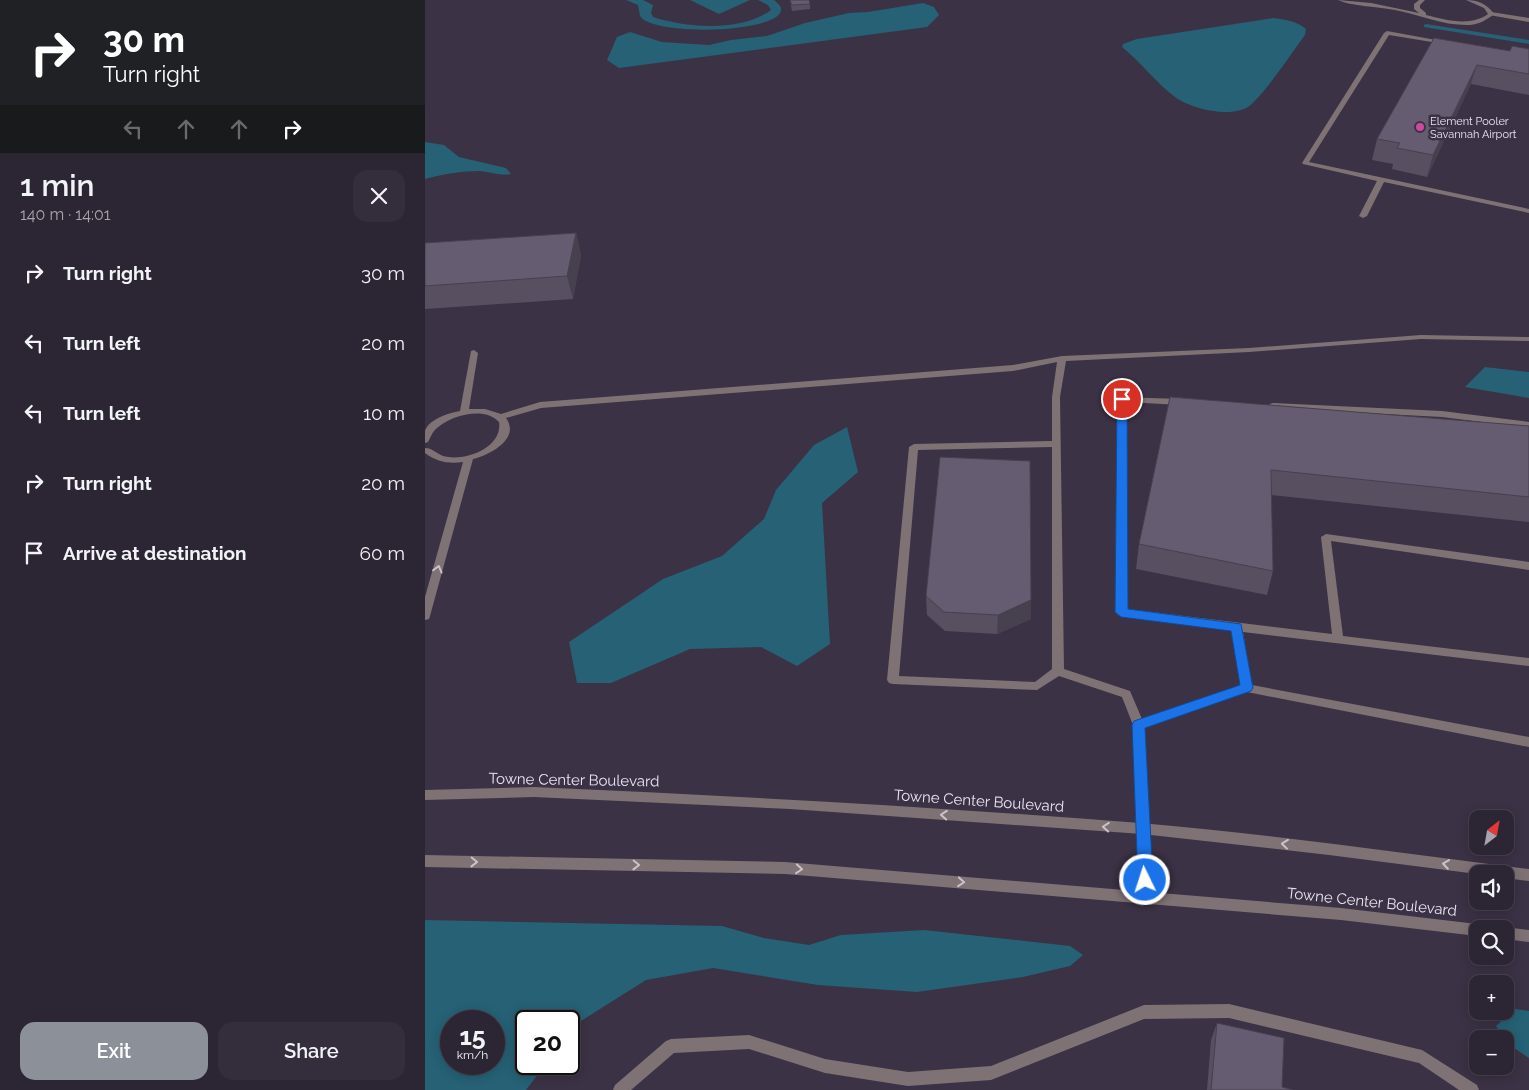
<!DOCTYPE html>
<html lang="en">
<head>
<meta charset="utf-8">
<style>
  :root { --surface:#2c2634; --page:#342e3c; --text:#f1f3f6; --muted:#a6a5ac; --line:#48434f; --accent:#8c9099 }
  body { margin:0; font-family:Raleway,sans-serif; background:var(--page); color:var(--text); height:100vh; display:flex; flex-direction:column; font-size:19px; white-space:nowrap }
  * { box-sizing:border-box; margin:0 }
  p { font-size:16px; color:var(--muted) }
  .icon { flex:none; width:28px; height:28px; fill:none; stroke:currentColor; stroke-width:2; stroke-linecap:round; stroke-linejoin:round }
  .map { position:relative; flex:1; overflow:hidden }
  .panel { display:flex; flex-direction:column; background:var(--surface); width:425px }
  .panel>* { flex:none }
  .hud { background:#202124; color:#fff; overflow:hidden }
  .needle { width:32px; rotate:31deg }
  .controls { position:absolute; left:1044px; top:810px; display:grid; gap:10px }
  .controls a { display:grid; place-items:center; width:45px; height:45px; border-radius:10px; background:var(--surface); box-shadow:0 2px 12px #0003,0 0 0 1px var(--line); font-size:25px }
  .speed { position:absolute; left:15px; top:1010px; display:flex; gap:10px; font-size:25px; font-weight:700; text-align:center }
  .speed>* { display:grid; place-content:center; width:65px; height:65px; border-radius:50%; background:var(--surface); box-shadow:0 2px 12px #0003,0 0 0 1px var(--line); line-height:1 }
  .speed small { font-size:12px; font-weight:400 }
  .speed .limit { border:2px solid #111; border-radius:8px; background:#fff; color:#111 }
  .pin { position:absolute; display:grid; place-items:center; width:42px; height:42px; color:#fff; margin:-21px; border:2px solid #fff; border-radius:50%; box-shadow:0 1px 5px #0007 }
  .me { position:absolute; width:55px; margin:-28px; rotate:356deg; stroke-linejoin:round; filter:drop-shadow(0 0 4px #0008) }
  .turn { display:flex; align-items:center; gap:18px; height:105px; padding:0 20px; font-size:22px }
  .turn .icon { width:65px; height:65px; stroke-width:2.5 }
  .turn b { display:block; font-size:35px; line-height:42px }
  .lanes { display:flex; align-items:center; height:48px; padding:0 20px; background:#0003; justify-content:center; gap:25px; direction:ltr }
  .lanes .off { opacity:.35 }
  .round { display:grid; place-items:center; flex:none; width:52px; height:52px; border-radius:15px; background:var(--page) }
  .headline { display:flex; align-items:center; justify-content:space-between; height:85px; padding:0 20px }
  h1 { font-size:30px; font-weight:600; line-height:38px }
  .primary-button { display:flex; gap:10px; margin-top:auto; padding:10px 20px }
  .primary-button a { flex:1; height:58px; border-radius:15px; background:var(--accent); color:#fff; font-size:20px; font-weight:600; line-height:58px; text-align:center }
  .primary-button a+a { background:var(--page); color:var(--text) }
  ul { padding:0; list-style:none }
  li { display:flex; align-items:center; gap:15px; height:70px; padding:0 20px }
  li div { flex:1 }
  li b { display:block; font-size:19px }
  li em { font-style:normal }
  main { display:flex; flex:1; min-height:0 }
  .map>svg:first-child { display:block }
  .water { fill:#266176; fill-rule:evenodd }
  .lines { fill:none; stroke-linecap:round; stroke-linejoin:round }
  .stream { fill:#266176; fill-rule:evenodd }
  .service { fill:#7f7274; fill-rule:evenodd }
  .minor { fill:#7f7274; fill-rule:evenodd }
  .tertiary { fill:#7f7274; fill-rule:evenodd }
  .wall { fill:#584f61 }
  .shaded-wall { fill:#47404f }
  .building { fill:#665c71; stroke:#47404f }
  .oneway { stroke:#cac2cc }
  .route { fill:#1a73e8; stroke:#114b97 }
  .hotel-dot { fill:#d1479c; stroke:#3b3245; stroke-width:2 }
  .labels { text-anchor:middle; dominant-baseline:central; stroke-width:5; stroke-linejoin:round; paint-order:stroke }
  .far-poi-label { font-size:11px; fill:#eae4f1; stroke:#3b3245; text-anchor:start }
  .near-street-label { font-size:15px; fill:#eae4f1; stroke:#3b3245 }
</style>
</head>
<body>
<main>
<section class="panel">
<div class="hud">
<div class="turn"><svg class="icon" aria-label="right" viewBox="0 0 24 24"><path d="M7 20v-9h11M14 6l5 5-5 5"/></svg><div><b>30 m</b>Turn right</div></div>
<div class="lanes"><svg class="icon off" aria-label="left" viewBox="0 0 24 24"><path d="M17 20v-9H6M10 6l-5 5 5 5"/></svg><svg class="icon off" aria-label="ahead" viewBox="0 0 24 24"><path d="M12 20V5M6 11l6-6 6 6"/></svg><svg class="icon off" aria-label="ahead" viewBox="0 0 24 24"><path d="M12 20V5M6 11l6-6 6 6"/></svg><svg class="icon" aria-label="right" viewBox="0 0 24 24"><path d="M7 20v-9h11M14 6l5 5-5 5"/></svg></div>
</div>
<div class="headline"><div><h1>1 min</h1><p>140 m · 14:01</p></div><a class="round"><svg class="icon" aria-label="close" viewBox="0 0 24 24"><path d="M6 6l12 12M18 6L6 18"/></svg></a></div>
<ul>
<li><svg class="icon" aria-label="right" viewBox="0 0 24 24"><path d="M7 20v-9h11M14 6l5 5-5 5"/></svg><div><b>Turn right</b></div><em>30 m</em></li>
<li><svg class="icon" aria-label="left" viewBox="0 0 24 24"><path d="M17 20v-9H6M10 6l-5 5 5 5"/></svg><div><b>Turn left</b></div><em>20 m</em></li>
<li><svg class="icon" aria-label="left" viewBox="0 0 24 24"><path d="M17 20v-9H6M10 6l-5 5 5 5"/></svg><div><b>Turn left</b></div><em>10 m</em></li>
<li><svg class="icon" aria-label="right" viewBox="0 0 24 24"><path d="M7 20v-9h11M14 6l5 5-5 5"/></svg><div><b>Turn right</b></div><em>20 m</em></li>
<li><svg class="icon" aria-label="arrive" viewBox="0 0 24 24"><path d="M6 21V4h12l-3 4 3 4H6"/></svg><div><b>Arrive at destination</b></div><em>60 m</em></li>
</ul>
<div class="primary-button"><a>Exit</a><a>Share</a></div>
</section>
<div class="map">
<svg width="1104" height="1090" viewBox="0 0 1104 1090">
  <rect width="100%" height="100%" fill="#3b3245"/>
  <g class="water">
    <path d="M201 0H218L228 5 226 13 228 17C261 28 317 32 346 10L343 5 333 0H349C351 2 356 5 356 9 358 33 228 37 215 16L213 5Z"/>
    <path d="M265 0H325L294 14Z"/>
    <path d="M498 3 509 7 514 15 502 27 194 68 182 60 192 37 205 32 237 42 284 45 306 40 342 36 380 23 424 13 443 12Z"/>
    <path d="M849 18C861 20 872 21 881 29L880 35C868 51 837 98 823 107 805 118 766 109 750 97 731 83 716 62 697 47L698 44 712 39Z"/>
    <path d="M0 142 19 145 34 157 81 168 86 174C74 176 66 172 55 171 36 171 18 174 0 179Z"/>
    <path d="M1060 367 1104 372V398L1040 387Z"/>
    <path d="M422 427 433 472 397 503 405 644 372 666 336 647 265 649 186 683H152L144 642 238 579 297 556 339 519 351 490 389 445Z"/>
    <path d="M0 920 297 926 339 938 384 945 416 935 499 930 645 946 658 955 645 966 598 977 492 992 393 985 288 968 221 980 148 1026 144 1032V1021H101V1064H121L101 1090H0ZM26 1021H69V1064H26Z"/>
    <path d="M1090 1009 1104 1011V1058L1083 1044 1071 1026Z"/>
  </g>
  <g class="lines">
    <path class="stream" d="M1001 24 1104 40V44L999 27V25Z"/>
    <g class="service">
      <path d="M913 0 946 3 994 13 989 9V4L994 0H1000L995 5V8L1001 13V15C1021 20 1045 27 1063 14L1059 8 1041 0C1053 0 1062 4 1069 14 1062 20 1054 24 1045 25 1019 26 995 15 970 10 955 7 925 6 913 0Z"/>
      <path d="M962 31 1022 42 1019 44 964 35 884 162 1104 209V213L959 182 942 216 938 218 934 216 952 181 878 164 877 163 959 33Z"/>
      <path d="M996 335 1104 337V341L996 339 824 352 641 361 635 397 639 669 705 691 717 719 816 686 807 630 697 616 693 615 692 612 693 399 694 397 756 399 760 402 756 405 701 402 702 609 907 634 896 537 901 534 1104 562V570L906 541 918 636 1104 658V666L818 632 827 685 1104 737V747L822 692 720 728 723 829 729 898 727 902 722 904 717 902 715 898 711 829 708 725 697 697 634 676 612 690 468 684 464 683 462 680 484 447 489 444 627 441V397L632 362 588 371 116 408 81 418C96 439 64 455 48 459L5 616 4 619 0 620V597L38 462C24 464 12 462 0 453V448C7 448 11 453 18 456 39 462 78 448 74 422 60 406 26 415 12 428 7 432 6 437 3 442L0 443C0 440 0 434 0 431 4 419 24 413 35 411L46 351 49 350 53 353 44 409H60L76 414 115 402 588 365 637 356 824 348ZM627 447V669L610 682 474 676 493 450Z"/>
      <path d="M848 403 1017 411 1104 422V428L1017 417 845 408 844 406 845 404Z"/>
      <path d="M804 1004 997 1050 1052 1085 1054 1090H1034L994 1063 804 1018 719 1019 566 1080 483 1086 400 1073 324 1049 249 1053 206 1090H188L190 1085 241 1041 246 1039 324 1035 400 1059 483 1072 566 1066 719 1005Z"/>
    </g>
    <path class="minor" d="M1066 12 1104 18V22L1064 15 1063 14Z"/>
    <g class="tertiary">
      <path d="M109 787C311 796 513 807 715 823 845 834 975 853 1104 869V881L1080 878V874H1052L904 855 717 834 365 809 109 797 0 800V790Z"/>
      <path d="M0 855 360 862 916 908 1052 924 1057 926 1058 929H1052V936L916 920 360 874 0 867Z"/>
      <path d="M1080 927 1104 930V942L1080 939V929H1075Z"/>
    </g>
  </g>
  <g class="wall">
    <path d="M365 0 385 4V9L367 11Z"/>
    <path d="M1009 38 1085 51 1104 49V95L1046 84 1002 177 967 169 968 164 947 160 952 139Z"/>
    <path d="M151 233 156 255 148 299 0 309V243Z"/>
    <path d="M745 397 1104 426V522L846 495 848 571 842 595 711 569 714 544Z"/>
    <path d="M501 596 606 619 572 634 520 631 502 615Z"/>
    <path d="M792 1023 857 1087 868 1090H782L786 1040Z"/>
  </g>
  <g class="shaded-wall">
    <path d="M1052 65 1046 84 1002 177 1008 155Z"/>
    <path d="M151 233 156 255 148 299 142 276Z"/>
    <path d="M606 600V619L572 634 573 615Z"/>
  </g>
  <g class="building">
    <path d="M365 0H384L385 4 367 5Z"/>
    <path d="M1009 38 1085 51 1087 46 1104 49V74L1052 65 1008 155 972 148 975 143 952 139Z"/>
    <path d="M151 233 142 276 0 286V243Z"/>
    <path d="M745 397 1104 426V497L846 470 848 571 714 544Z"/>
    <path d="M515 457 605 461 606 600 573 615 519 612 501 596Z"/>
    <path d="M792 1023 859 1038 857 1087 868 1090H786Z"/>
  </g>
  <defs><path id="oneway-chevron" d="M-2-3.5L2.5 0L-2 3.5" fill="none" stroke-width="1.6" stroke-linecap="round" stroke-linejoin="round" transform="scale(1.25)"/></defs>
  <g class="oneway">
    <use href="#oneway-chevron" transform="translate(13 569) rotate(-75)"/>
    <use href="#oneway-chevron" transform="translate(519 815) rotate(-176)"/>
    <use href="#oneway-chevron" transform="translate(681 827) rotate(-176)"/>
    <use href="#oneway-chevron" transform="translate(860 844) rotate(-174)"/>
    <use href="#oneway-chevron" transform="translate(49 862) rotate(1)"/>
    <use href="#oneway-chevron" transform="translate(1021 864) rotate(-172)"/>
    <use href="#oneway-chevron" transform="translate(211 865) rotate(1)"/>
    <use href="#oneway-chevron" transform="translate(374 869) rotate(5)"/>
    <use href="#oneway-chevron" transform="translate(536 882) rotate(5)"/>
  </g>
  <path class="route" d="M697 396 702 399 703 609 816 624 828 688 826 691 720 728 728 880 726 885 720 887 715 885 713 880 707 725 709 721 815 685 806 631 696 617 690 612 692 399Z"/>
  <circle class="hotel-dot" cx="995" cy="127" r="5"/>
  <g class="labels">
    <g class="far-poi-label">
      <text x="1005" y="121">Element Pooler<tspan x="1005" dy="13">Savannah Airport</tspan></text>
    </g>
    <g class="near-street-label">
      <text transform="translate(149 780) rotate(1)">Towne Center Boulevard</text>
      <text transform="translate(554 801) rotate(4)">Towne Center Boulevard</text>
      <text transform="translate(947 902) rotate(6)">Towne Center Boulevard</text>
    </g>
  </g>
</svg>
<div class="controls">
<a><svg class="needle" viewBox="-14 -14 28 28"><path d="M0-13l5 13h-10z" fill="#e53935"/><path d="M0 13l5-13h-10z" fill="#a6a5ac"/></svg></a>
<a><svg class="icon" aria-label="sound" viewBox="0 0 24 24"><path d="M4 9h4l5-4v14l-5-4H4zM17 9q2 3 0 6"/></svg></a>
<a><svg class="icon" aria-label="search" viewBox="0 0 24 24"><circle cx="10" cy="10" r="6"/><path d="M15 15l6 6"/></svg></a>
<a>+</a>
<a>−</a>
</div>
<div class="speed"><div>15<small>km/h</small></div><div class="limit">20</div></div>
<div class="pin" style="left:697px;top:399px;background:#d93025"><svg class="icon" aria-label="arrive" viewBox="0 0 24 24"><path d="M6 21V4h12l-3 4 3 4H6"/></svg></div>
<svg class="me" style="left:720px;top:880px" viewBox="-20 -20 40 40"><circle r="17" fill="#1a73e8" stroke="#fff" stroke-width="3"/><path d="M0-11L8 9 0 5-8 9z" fill="#fff"/></svg>
</div>
</main>
</body>
</html>
